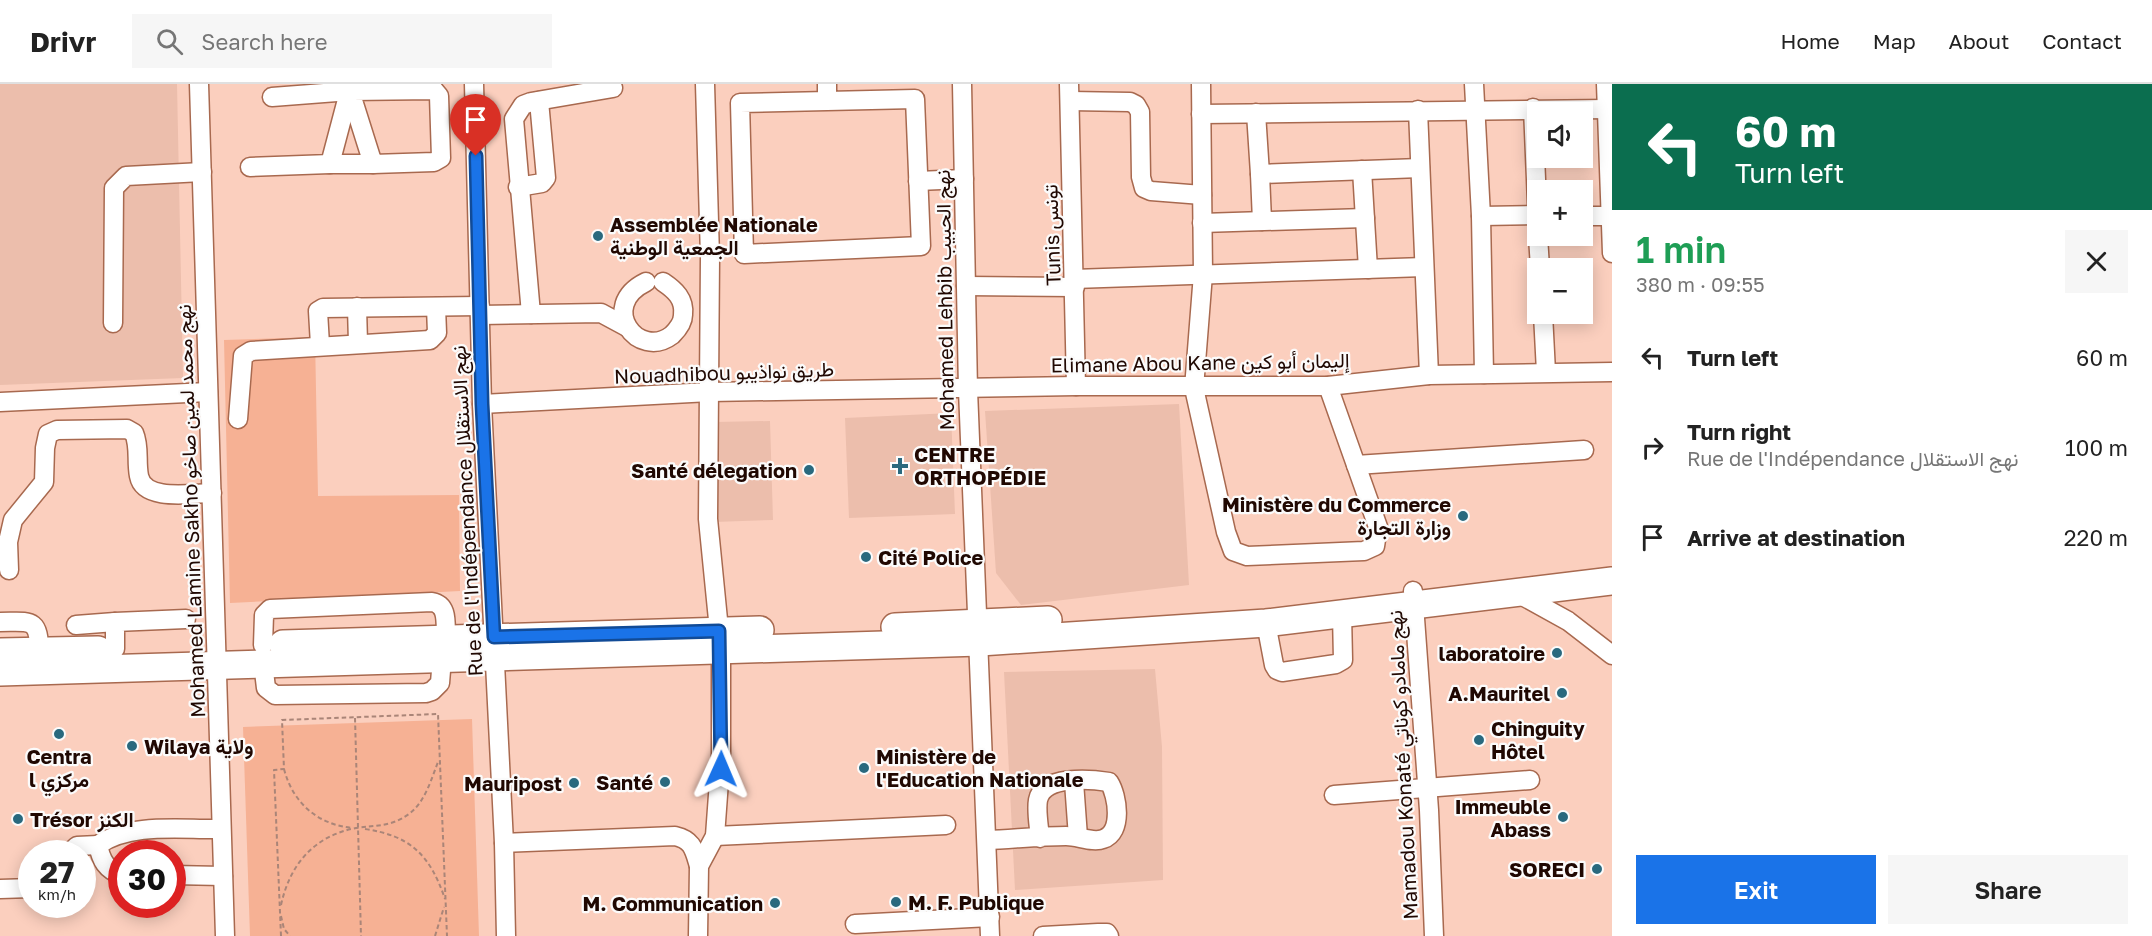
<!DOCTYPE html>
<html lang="en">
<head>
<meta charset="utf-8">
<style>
  :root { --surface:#fff; --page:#f6f6f6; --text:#222; --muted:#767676; --line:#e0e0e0; --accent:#1a73e8 }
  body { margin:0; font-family:"Golos Text",Vazirmatn,sans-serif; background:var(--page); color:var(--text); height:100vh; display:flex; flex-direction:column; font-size:22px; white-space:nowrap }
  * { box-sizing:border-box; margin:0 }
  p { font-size:20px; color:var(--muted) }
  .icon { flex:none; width:33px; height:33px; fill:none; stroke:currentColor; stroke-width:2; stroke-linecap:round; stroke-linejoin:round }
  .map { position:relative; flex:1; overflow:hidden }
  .side { display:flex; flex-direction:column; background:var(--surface); width:540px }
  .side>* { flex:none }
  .top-card { background:#0b6e4f; color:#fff; overflow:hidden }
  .tools { position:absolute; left:1527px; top:18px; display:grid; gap:12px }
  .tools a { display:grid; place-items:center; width:66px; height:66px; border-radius:0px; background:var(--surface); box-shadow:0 3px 15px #0003; font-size:30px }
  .speed { position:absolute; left:18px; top:756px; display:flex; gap:12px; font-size:30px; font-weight:700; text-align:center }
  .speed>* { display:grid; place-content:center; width:78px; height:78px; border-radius:50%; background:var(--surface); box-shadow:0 3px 15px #0003; line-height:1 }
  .speed small { font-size:15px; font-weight:400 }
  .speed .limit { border:9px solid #d22; background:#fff; color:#111 }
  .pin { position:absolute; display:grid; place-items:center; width:51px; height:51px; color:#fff; margin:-62px -26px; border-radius:50% 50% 50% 0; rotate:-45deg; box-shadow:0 0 6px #0007 }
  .pin .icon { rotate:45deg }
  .me { position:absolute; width:66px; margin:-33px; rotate:1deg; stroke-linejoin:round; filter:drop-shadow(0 0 4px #0008) }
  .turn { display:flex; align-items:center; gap:21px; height:126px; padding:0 24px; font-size:27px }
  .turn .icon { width:78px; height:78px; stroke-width:2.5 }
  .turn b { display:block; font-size:42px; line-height:51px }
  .round { display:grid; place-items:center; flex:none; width:63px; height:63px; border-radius:0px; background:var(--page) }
  .summary { display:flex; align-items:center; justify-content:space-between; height:102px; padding:0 24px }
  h1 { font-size:36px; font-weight:600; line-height:45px; color:#1e9e55 }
  .action { display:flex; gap:12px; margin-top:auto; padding:12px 24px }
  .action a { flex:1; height:69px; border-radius:0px; background:var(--accent); color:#fff; font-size:24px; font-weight:600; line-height:69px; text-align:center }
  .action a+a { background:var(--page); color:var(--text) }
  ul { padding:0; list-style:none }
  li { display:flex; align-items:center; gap:18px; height:90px; padding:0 24px }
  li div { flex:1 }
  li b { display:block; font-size:22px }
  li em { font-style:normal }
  header { display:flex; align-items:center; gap:36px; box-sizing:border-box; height:84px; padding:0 30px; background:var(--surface); border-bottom:2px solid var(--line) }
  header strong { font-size:28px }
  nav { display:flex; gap:33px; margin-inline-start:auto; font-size:21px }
  .search { width:420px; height:54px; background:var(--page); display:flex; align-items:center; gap:15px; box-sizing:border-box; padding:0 21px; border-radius:0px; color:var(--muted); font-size:22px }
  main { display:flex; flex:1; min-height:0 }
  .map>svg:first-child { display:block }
  .built { fill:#ecbeac }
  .green { fill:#f6b194 }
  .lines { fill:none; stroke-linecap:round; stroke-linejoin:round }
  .minor-casing { stroke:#a8694f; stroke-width:21 }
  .highway-casing { stroke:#a8694f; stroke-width:30 }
  .path { stroke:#aa8578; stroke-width:2; stroke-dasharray:4.5 3; stroke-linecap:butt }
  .minor { stroke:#fff; stroke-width:18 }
  .highway { stroke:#fff; stroke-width:27 }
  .route-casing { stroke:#114b97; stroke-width:15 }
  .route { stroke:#1a73e8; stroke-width:10 }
  .poi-dot { fill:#2a697e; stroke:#fbfbfb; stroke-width:2 }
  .labels { text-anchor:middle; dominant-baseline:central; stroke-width:4.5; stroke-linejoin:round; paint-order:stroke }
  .poi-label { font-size:20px; font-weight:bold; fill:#200802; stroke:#fbfbfb; text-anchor:end }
  .street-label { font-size:20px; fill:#200802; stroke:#fbfbfb }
</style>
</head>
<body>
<header>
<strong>Drivr</strong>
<div class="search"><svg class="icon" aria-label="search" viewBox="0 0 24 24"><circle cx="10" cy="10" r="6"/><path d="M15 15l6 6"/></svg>Search here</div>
<nav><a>Home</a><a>Map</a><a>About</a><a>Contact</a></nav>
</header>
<main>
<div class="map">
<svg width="1612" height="852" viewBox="0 0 1612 852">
  <rect width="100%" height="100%" fill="#fbcfbe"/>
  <g class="built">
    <path d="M0 0H177L183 294 0 301Z"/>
    <path d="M1179 320 1189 501 1021 521 996 489 985 327Z"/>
    <path d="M951 329 955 430 849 434 845 334Z"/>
    <path d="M770 337 773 436 714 438 715 338Z"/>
    <path d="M1155 585 1162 663 1163 796 1015 806 1004 588Z"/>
  </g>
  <g class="green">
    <path d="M315 253 318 412 459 411 460 507 230 519 224 256Z"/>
    <path d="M472 635 479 852H250L243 643Z"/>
  </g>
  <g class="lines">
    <g class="minor-casing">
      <g id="minor">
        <path d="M199 0 225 852"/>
        <path d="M474 0 482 320 504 759 506 852"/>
        <path d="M962 0 968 306 990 852"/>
        <path d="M1069 0 1076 302"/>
        <path d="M1201 0 1203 190 1194 304 1226 448 1233 467 1247 472 1364 467 1375 462 1378 443 1328 302"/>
        <path d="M1474 0 1481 132 1484 290"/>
        <path d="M1606 0 1612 169"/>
        <path d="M272 13 350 7 434 6 439 12 441 74 434 78 373 80 350 7"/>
        <path d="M827 17 915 15 921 162 744 170 740 19 827 17V0"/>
        <path d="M1070 17 1130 18 1136 21 1140 28 1141 93 1144 104 1151 107 1202 111"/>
        <path d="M1533 24 1538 143"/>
        <path d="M1418 26 1429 291"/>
        <path d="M1256 29 1260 90 1420 84"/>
        <path d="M1201 30 1608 25"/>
        <path d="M329 80H373"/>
        <path d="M250 83 330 80 349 8"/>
        <path d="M1362 86 1368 185"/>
        <path d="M1260 90 1262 137"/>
        <path d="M918 97 964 95"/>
        <path d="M518 103 542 99 546 94 539 17"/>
        <path d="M1481 132 1538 131"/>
        <path d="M1582 132H1610"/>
        <path d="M1202 139 1365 134"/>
        <path d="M1538 152 1540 184"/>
        <path d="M1074 195 1424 183"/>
        <path d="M646 198C597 222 638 277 672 251 677 246 683 239 683 231 685 215 675 206 663 198"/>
        <path d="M966 202 1075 203"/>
        <path d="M357 223 358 259"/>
        <path d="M531 230 514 35 523 21 531 18 613 4"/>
        <path d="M1543 230 1546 288"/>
        <path d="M480 231 601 229 627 243"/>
        <path d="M113 239 114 104 126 92 202 88"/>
        <path d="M320 261 318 227 323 224 480 222"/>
        <path d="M0 318 208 308"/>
        <path d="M482 320 710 308 1076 302H1328L1429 291 1612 288"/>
        <path d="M238 335 243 272 251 267 430 256 437 249 436 223"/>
        <path d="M1356 381 1584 366"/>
        <path d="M9 486 8 458 13 436 44 398 45 364 48 350 57 346 127 345 134 349C140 363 136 377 139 392 144 418 192 409 212 409"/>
        <path d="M1413 507 1429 726 1434 852"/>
        <path d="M1519 510 1568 537 1612 571"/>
        <path d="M0 538C30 538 39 533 39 567"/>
        <path d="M1266 539 1274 581 1277 586 1282 588 1336 580 1343 576 1342 530"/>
        <path d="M76 541 115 538"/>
        <path d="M263 561 264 531 270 525 432 518C449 521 445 540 446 554"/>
        <path d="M115 565V538L186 535"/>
        <path d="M263 579 266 604 275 611 426 609 432 607 440 599 442 574"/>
        <path d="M1074 698 1078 753"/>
        <path d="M1334 711 1530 696"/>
        <path d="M715 752 946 741"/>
        <path d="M987 756C1013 755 1040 752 1066 752 1078 752 1093 759 1103 755 1123 749 1118 712 1109 698 1090 695 1043 691 1038 716 1036 727 1039 742 1040 754"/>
        <path d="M504 759 675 752C693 756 694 766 699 782"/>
        <path d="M68 770 77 762 98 761"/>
        <path d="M122 791C106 786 101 776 98 761 131 738 182 746 221 745"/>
        <path d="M172 791 223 792"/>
        <path d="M0 805 32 804"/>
        <path d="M855 840 990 833"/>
        <path d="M698 852 699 782 715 752 721 670V566L708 435 710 173 705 0"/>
        <path d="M1043 852 1098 849H1107L1109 852"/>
      </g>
    </g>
    <g class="highway-casing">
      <g id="highway">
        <path d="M895 543 1048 536"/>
        <path d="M283 560 760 546"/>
        <path d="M0 568 98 566"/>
        <path d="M0 588 980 558 1266 539 1612 497"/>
      </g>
    </g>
    <g class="path">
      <path d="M355 634 361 852"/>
      <path d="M284 685C293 720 319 741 353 744"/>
      <path d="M365 745C411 752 430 771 445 815"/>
      <path d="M281 821C290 780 314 752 356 744 376 741 391 743 409 730 425 718 431 696 438 678"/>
      <path d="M281 832 284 845 290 852"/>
      <path d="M281 852 274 686 284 685 282 636 438 630 447 852"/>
      <path d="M435 852 444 823"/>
    </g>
    <use href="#minor" class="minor"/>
    <use href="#highway" class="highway"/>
  </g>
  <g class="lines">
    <g class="route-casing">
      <path id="route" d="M476 72 482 320 494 553 719 547 721 685"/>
    </g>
    <use href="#route" class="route"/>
  </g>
  <g class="poi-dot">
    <circle cx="598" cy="152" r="6"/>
    <path d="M897 373h6v6h6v6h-6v6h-6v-6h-6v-6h6z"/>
    <circle cx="809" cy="386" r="6"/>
    <circle cx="1463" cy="432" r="6"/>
    <circle cx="866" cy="473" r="6"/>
    <circle cx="1557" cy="569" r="6"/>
    <circle cx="1562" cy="609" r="6"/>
    <circle cx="59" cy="650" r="6"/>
    <circle cx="1479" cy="656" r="6"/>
    <circle cx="132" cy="662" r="6"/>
    <circle cx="864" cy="684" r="6"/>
    <circle cx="665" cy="698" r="6"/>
    <circle cx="574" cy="699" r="6"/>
    <circle cx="1563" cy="733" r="6"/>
    <circle cx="18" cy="735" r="6"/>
    <circle cx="1597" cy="785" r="6"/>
    <circle cx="896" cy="818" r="6"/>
    <circle cx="775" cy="819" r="6"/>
  </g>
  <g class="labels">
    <g class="poi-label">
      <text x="610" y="140" text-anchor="start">Assemblée Nationale<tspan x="610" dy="23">الجمعية الوطنية</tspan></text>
      <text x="914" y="370" text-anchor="start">CENTRE<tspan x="914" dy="23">ORTHOPÉDIE</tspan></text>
      <text x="797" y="386">Santé délegation</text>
      <text x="1451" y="420">Ministère du Commerce<tspan x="1451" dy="23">وزارة التجارة</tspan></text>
      <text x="878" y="473" text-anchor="start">Cité Police</text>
      <text x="1545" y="569">laboratoire</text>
      <text x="1550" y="609">A.Mauritel</text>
      <text x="1491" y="644" text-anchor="start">Chinguity<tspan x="1491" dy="23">Hôtel</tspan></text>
      <text x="144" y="662" text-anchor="start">Wilaya ولاية</text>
      <text x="59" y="672" text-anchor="middle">Centra<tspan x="59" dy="23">l مركزي</tspan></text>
      <text x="876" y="672" text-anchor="start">Ministère de<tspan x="876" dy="23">l'Education Nationale</tspan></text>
      <text x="653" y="698">Santé</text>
      <text x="562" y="699">Mauripost</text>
      <text x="1551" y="722">Immeuble<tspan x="1551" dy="23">Abass</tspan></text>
      <text x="30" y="735" text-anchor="start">Trésor الكنز</text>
      <text x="1585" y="785">SORECI</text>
      <text x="908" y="818" text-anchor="start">M. F. Publique</text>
      <text x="763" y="819">M. Communication</text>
    </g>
    <g class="street-label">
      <text transform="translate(1051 151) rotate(-92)">Tunis تونس</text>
      <text transform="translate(944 216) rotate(-91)">Mohamed Lehbib نهج الحبيب</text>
      <text transform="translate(1200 278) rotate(-1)">Elimane Abou Kane إليمان أبو كين</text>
      <text transform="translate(724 288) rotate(-2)">Nouadhibou طريق نواذيبو</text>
      <text transform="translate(190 427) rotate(-92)">Mohamed Lamine Sakho نهج محمد لمين صاخو</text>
      <text transform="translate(466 427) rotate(-93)">Rue de l'Indépendance نهج الاستقلال</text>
      <text transform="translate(1402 681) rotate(-93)">Mamadou Konaté نهج مامادو كوناتي</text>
    </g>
  </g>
</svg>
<div class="tools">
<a><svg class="icon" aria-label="sound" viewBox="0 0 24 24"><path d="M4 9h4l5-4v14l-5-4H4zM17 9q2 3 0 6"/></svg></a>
<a>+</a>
<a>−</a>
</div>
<div class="speed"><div>27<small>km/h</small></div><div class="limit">30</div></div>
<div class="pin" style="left:476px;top:72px;background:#d93025"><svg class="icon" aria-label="arrive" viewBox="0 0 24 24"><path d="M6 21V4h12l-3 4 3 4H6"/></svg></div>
<svg class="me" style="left:721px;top:685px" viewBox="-20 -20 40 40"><path d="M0-17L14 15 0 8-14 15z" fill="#1a73e8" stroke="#fff" stroke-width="4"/></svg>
</div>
<section class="side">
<div class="top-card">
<div class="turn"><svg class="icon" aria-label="left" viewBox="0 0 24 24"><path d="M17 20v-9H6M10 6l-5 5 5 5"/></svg><div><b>60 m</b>Turn left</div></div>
</div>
<div class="summary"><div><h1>1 min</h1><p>380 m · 09:55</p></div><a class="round"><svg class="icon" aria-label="close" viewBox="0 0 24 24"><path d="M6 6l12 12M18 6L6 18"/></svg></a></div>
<ul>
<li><svg class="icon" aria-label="left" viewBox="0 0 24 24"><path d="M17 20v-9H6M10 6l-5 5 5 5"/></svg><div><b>Turn left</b></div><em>60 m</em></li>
<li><svg class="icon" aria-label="right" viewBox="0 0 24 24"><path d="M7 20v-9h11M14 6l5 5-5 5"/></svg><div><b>Turn right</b><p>Rue de l'Indépendance نهج الاستقلال</p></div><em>100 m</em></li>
<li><svg class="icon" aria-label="arrive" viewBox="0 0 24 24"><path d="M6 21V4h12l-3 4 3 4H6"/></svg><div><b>Arrive at destination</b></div><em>220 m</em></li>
</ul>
<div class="action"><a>Exit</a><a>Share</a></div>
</section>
</main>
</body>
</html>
